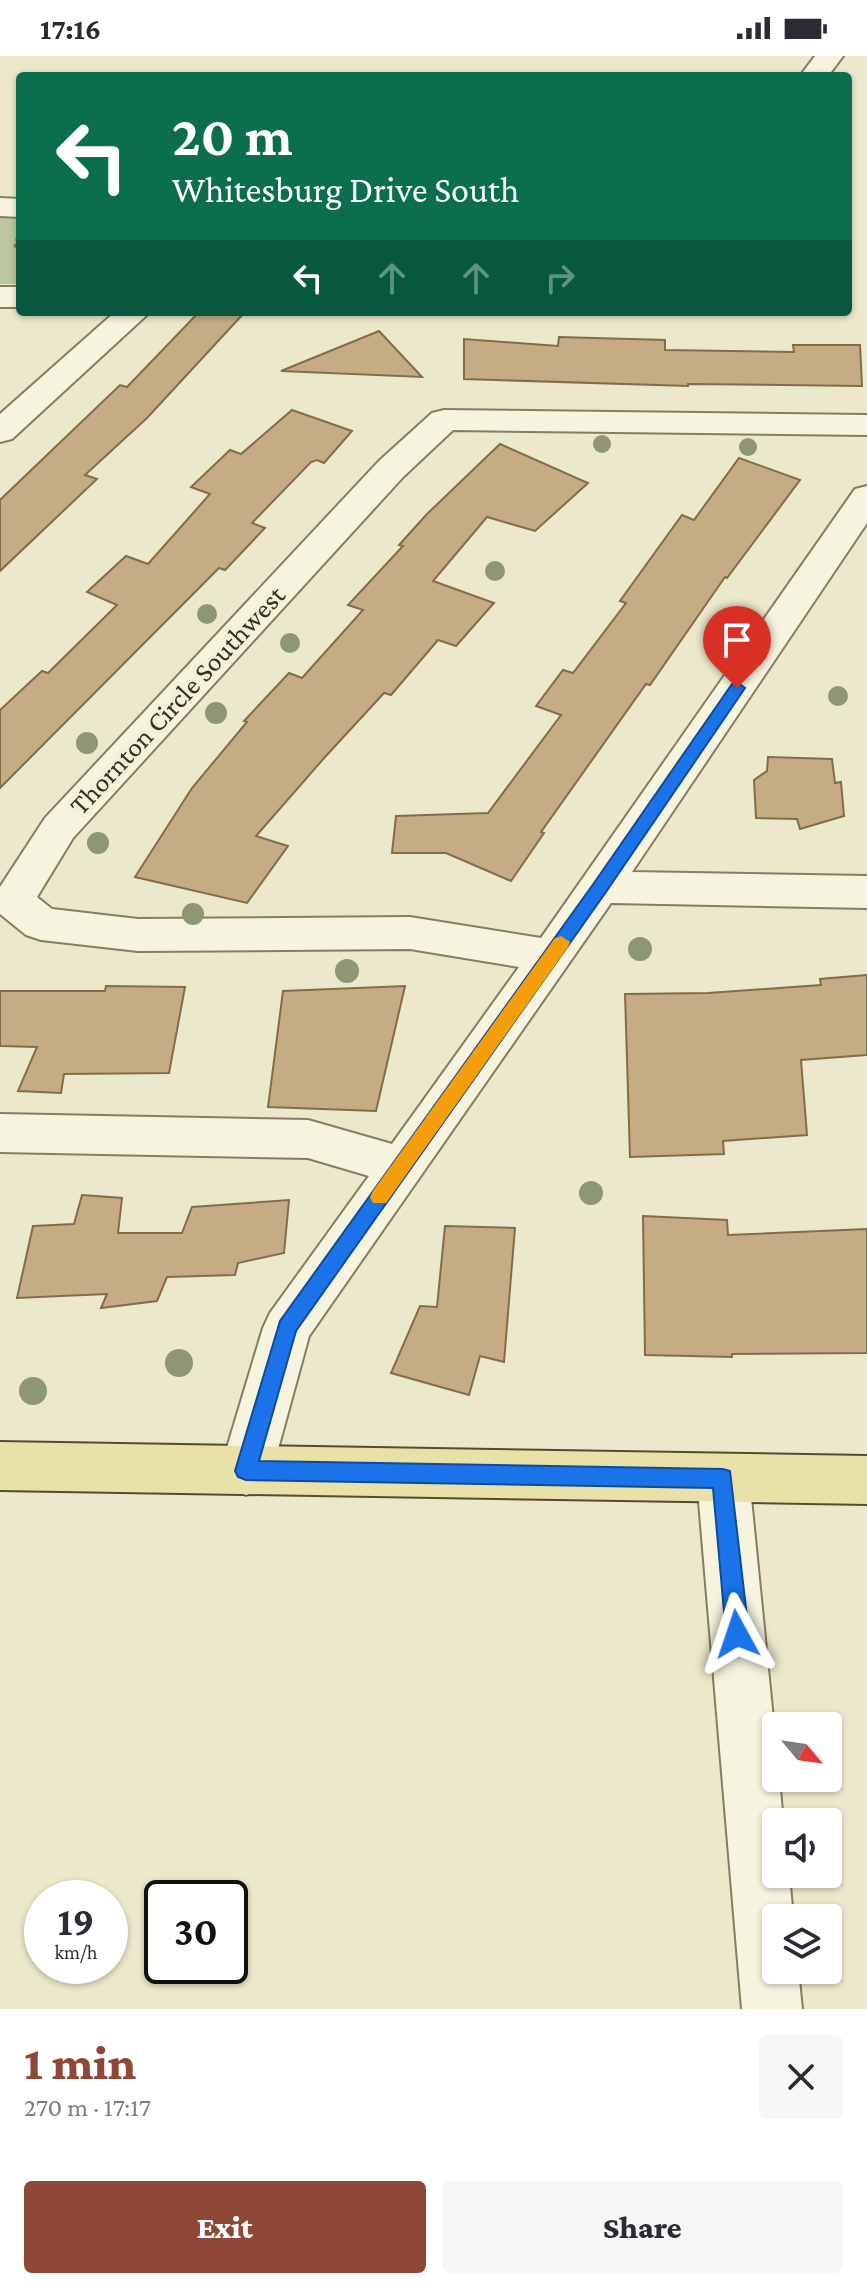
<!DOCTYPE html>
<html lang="en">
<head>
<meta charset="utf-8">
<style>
  :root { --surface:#fff; --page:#f7f7f7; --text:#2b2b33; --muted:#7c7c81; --accent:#8f4836 }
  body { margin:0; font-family:"Crimson Pro",serif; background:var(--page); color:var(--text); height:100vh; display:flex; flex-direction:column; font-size:30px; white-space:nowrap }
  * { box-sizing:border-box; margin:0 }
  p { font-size:26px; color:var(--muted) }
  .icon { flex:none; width:44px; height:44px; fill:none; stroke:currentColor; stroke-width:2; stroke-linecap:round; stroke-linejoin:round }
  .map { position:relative; height:1953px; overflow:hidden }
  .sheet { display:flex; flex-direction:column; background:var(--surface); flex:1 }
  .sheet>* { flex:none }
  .hud { position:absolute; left:16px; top:16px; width:836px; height:244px; border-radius:8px; box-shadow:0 2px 6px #0004; background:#0b6e4f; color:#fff; overflow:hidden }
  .needle { width:52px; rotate:119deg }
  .fabs { position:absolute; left:762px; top:1656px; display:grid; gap:16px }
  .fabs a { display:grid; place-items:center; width:80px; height:80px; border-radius:8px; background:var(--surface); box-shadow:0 2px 6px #0004; font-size:40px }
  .speed { position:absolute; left:24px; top:1824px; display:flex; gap:16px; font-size:40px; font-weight:700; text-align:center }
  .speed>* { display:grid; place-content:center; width:104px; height:104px; border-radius:50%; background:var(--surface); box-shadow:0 2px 6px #0004; line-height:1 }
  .speed small { font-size:20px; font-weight:400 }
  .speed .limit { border:4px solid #111; border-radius:12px; background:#fff; color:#111 }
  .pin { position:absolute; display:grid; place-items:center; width:68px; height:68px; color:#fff; margin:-82px -34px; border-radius:50% 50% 50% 0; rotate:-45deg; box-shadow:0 0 8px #0007 }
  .pin .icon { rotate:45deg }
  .me { position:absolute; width:88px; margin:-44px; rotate:355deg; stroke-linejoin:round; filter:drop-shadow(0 0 6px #0008) }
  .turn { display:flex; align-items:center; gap:28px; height:168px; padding:0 24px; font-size:36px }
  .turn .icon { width:104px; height:104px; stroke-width:2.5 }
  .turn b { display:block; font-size:56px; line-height:68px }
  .lanes { display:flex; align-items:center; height:76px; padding:0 24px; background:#0003; justify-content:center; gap:40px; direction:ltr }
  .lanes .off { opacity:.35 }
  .round { display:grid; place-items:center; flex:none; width:84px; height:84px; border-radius:8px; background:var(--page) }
  .head { display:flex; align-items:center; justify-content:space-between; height:136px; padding:0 24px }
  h1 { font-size:48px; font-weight:800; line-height:60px; color:var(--accent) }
  .button { display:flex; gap:16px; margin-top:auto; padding:16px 24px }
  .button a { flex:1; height:92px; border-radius:8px; background:var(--accent); color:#fff; font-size:32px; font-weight:800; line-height:92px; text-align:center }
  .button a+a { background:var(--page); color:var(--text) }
  .status { display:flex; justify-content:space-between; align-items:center; height:56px; padding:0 40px; background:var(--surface); direction:ltr }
  .status svg { height:22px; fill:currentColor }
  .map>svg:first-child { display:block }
  .green { fill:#bbc89f }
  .building { fill:#c5ac85; stroke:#836c49; stroke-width:2 }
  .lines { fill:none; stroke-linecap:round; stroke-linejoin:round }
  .minor-casing { stroke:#867c61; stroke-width:4 }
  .major-casing { stroke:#554a34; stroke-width:4 }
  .path { stroke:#867c61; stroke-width:4; stroke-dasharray:4 3; stroke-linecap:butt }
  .minor { fill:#f6f4de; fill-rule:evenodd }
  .major { fill:#e9e2a8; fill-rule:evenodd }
  .tree { fill:#8e9673 }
  .route { fill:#1a73e8; stroke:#114b97; stroke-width:2 }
  .slow { fill:#f59e0b }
  .labels { text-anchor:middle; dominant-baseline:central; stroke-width:8; stroke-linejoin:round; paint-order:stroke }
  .street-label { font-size:28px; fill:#383122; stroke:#f3f1da }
</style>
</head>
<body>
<div class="status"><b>17:16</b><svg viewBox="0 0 49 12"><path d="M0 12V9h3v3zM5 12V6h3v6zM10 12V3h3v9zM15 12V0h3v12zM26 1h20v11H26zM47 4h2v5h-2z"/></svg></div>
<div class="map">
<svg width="867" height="1953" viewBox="0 0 867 1953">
  <rect width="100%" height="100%" fill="#ebe8cb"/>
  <rect class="green" x="0" y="160" width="20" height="68"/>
  <g class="building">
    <path d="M199 256H245L147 362 85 419 97 423 0 515V444L120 329 127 331Z"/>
    <path d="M379 275 422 321 281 315Z"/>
    <path d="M559 281 665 284V294L794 296 793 289H860L862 330 688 328V330L464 323V283L558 290Z"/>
    <path d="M292 354 352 375 324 407 317 404 311 406 252 467 265 472 225 514 219 512 0 732V654L42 615 48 617 117 549 87 536 126 500 148 508 210 438 191 431 230 394 241 398Z"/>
    <path d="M500 388 588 427 535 475 487 461 433 525 494 547 456 590 438 584 391 639 384 637 325 701 256 780 288 790 247 847 135 821 192 732 247 666 244 665 289 617 302 622 363 554 348 549 403 490 399 489 427 458Z"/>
    <path d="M739 402 800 424 727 522 725 521 650 629 646 628 541 776 544 777 511 825 446 797H392L396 760 488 757 561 659 536 650 563 614 573 617 626 547 620 545 682 459 694 464Z"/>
    <path d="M768 701 832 703 835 727 841 726 844 760 800 773 797 763 756 762 754 724 767 715Z"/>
    <path d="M867 919V999L801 1004 807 1079 723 1085 724 1098 630 1101 625 938 708 937 821 929 820 923Z"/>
    <path d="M106 930 185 931 169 1017 64 1018 61 1037 18 1035 37 991 0 990V935H105Z"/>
    <path d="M405 930 376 1055 268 1051 283 935Z"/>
    <path d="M82 1139 122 1142 118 1177H182L192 1151 289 1144 284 1197 238 1207 235 1219 167 1221 157 1245 101 1252 107 1238 17 1242 33 1170 74 1168Z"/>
    <path d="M643 1160 727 1164 728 1179 867 1173V1297L732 1298V1301L645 1299Z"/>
    <path d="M445 1170 515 1172 504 1306 480 1300 469 1339 391 1317 420 1250 437 1251Z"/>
  </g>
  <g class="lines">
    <g class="minor-casing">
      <g id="minor">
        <path d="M815 0H843L828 20H800Z"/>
        <path d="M0 142 20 143V161L0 160Z"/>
        <rect x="0" y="231" width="20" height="20"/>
        <path d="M115 256H150L12 383 0 386V358Z"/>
        <path d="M444 354 867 359V379L453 374 403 421 73 782 37 841 52 853 138 863 410 861 541 882 855 433 867 430V467L632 816 867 820V852L611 847 309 1280 272 1415 264 1432 246 1439 228 1432 220 1415 263 1272 270 1257 369 1120 308 1102 0 1096V1058L308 1064 392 1088 519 911 410 893 138 895 41 884 26 879 0 858V831L45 762 379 405 432 357Z"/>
        <path d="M723 1398 741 1405 749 1422 776 1693V1722H779L783 1766H776V1818H789L793 1862H776V1914H798L802 1953H742L697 1422 705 1405Z"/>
      </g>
    </g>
    <g class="major-casing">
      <path id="major" d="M0 1386 867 1400V1448L0 1434Z"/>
    </g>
    <path class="path" d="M18 181 15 193H20"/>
    <use href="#minor" class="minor"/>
    <use href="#major" class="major"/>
  </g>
  <g class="tree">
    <circle cx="602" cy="388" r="9"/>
    <circle cx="748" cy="391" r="9"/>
    <circle cx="495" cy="515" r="10"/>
    <circle cx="207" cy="558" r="10"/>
    <circle cx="290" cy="587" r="10"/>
    <circle cx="838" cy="640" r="10"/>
    <circle cx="216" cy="657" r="11"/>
    <circle cx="87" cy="687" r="11"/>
    <circle cx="98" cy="787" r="11"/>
    <circle cx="193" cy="858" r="11"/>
    <circle cx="640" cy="893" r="12"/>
    <circle cx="347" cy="915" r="12"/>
    <circle cx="591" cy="1137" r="12"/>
    <circle cx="179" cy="1307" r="14"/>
    <circle cx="33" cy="1335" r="14"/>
  </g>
  <path class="route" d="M737 626 745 632 743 635 606 836 296 1275 259 1405 723 1413 730 1415 749 1578 745 1586 737 1589 729 1586 726 1578 713 1432 246 1424 238 1421 235 1415 280 1265 594 827 732 628Z"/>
  <path class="slow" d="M561 880 570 886 568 891 386 1147H373L370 1141 373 1135 555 882Z"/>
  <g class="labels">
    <g class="street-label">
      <text transform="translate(177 644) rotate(-47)">Thornton Circle Southwest</text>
    </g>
  </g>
</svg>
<div class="fabs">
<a><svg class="needle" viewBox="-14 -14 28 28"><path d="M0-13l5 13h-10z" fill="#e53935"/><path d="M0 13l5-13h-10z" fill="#7c7c81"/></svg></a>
<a><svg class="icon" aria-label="sound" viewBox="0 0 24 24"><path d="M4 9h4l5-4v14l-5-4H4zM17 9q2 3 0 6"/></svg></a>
<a><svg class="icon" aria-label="layers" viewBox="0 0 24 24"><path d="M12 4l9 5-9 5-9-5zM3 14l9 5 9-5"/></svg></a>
</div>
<div class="speed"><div>19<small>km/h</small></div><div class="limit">30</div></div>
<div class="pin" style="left:737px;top:632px;background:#d93025"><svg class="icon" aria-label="arrive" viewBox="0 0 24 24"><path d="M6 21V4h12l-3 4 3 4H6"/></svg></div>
<svg class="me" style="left:737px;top:1578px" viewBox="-20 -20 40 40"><path d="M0-17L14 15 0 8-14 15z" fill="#1a73e8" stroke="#fff" stroke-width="4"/></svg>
<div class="hud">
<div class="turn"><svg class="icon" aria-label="left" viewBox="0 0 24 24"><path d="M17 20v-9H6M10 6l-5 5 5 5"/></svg><div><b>20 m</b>Whitesburg Drive South</div></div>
<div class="lanes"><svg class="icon" aria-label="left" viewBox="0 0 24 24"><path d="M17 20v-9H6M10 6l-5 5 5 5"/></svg><svg class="icon off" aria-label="ahead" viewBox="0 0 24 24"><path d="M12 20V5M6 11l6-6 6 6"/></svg><svg class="icon off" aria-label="ahead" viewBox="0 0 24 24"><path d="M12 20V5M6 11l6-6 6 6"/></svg><svg class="icon off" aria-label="right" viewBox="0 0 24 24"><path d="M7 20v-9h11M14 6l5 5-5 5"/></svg></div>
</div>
</div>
<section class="sheet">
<div class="head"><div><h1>1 min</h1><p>270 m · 17:17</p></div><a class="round"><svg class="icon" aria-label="close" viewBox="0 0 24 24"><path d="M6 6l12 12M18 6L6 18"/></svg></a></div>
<div class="button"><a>Exit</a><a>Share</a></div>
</section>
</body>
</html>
